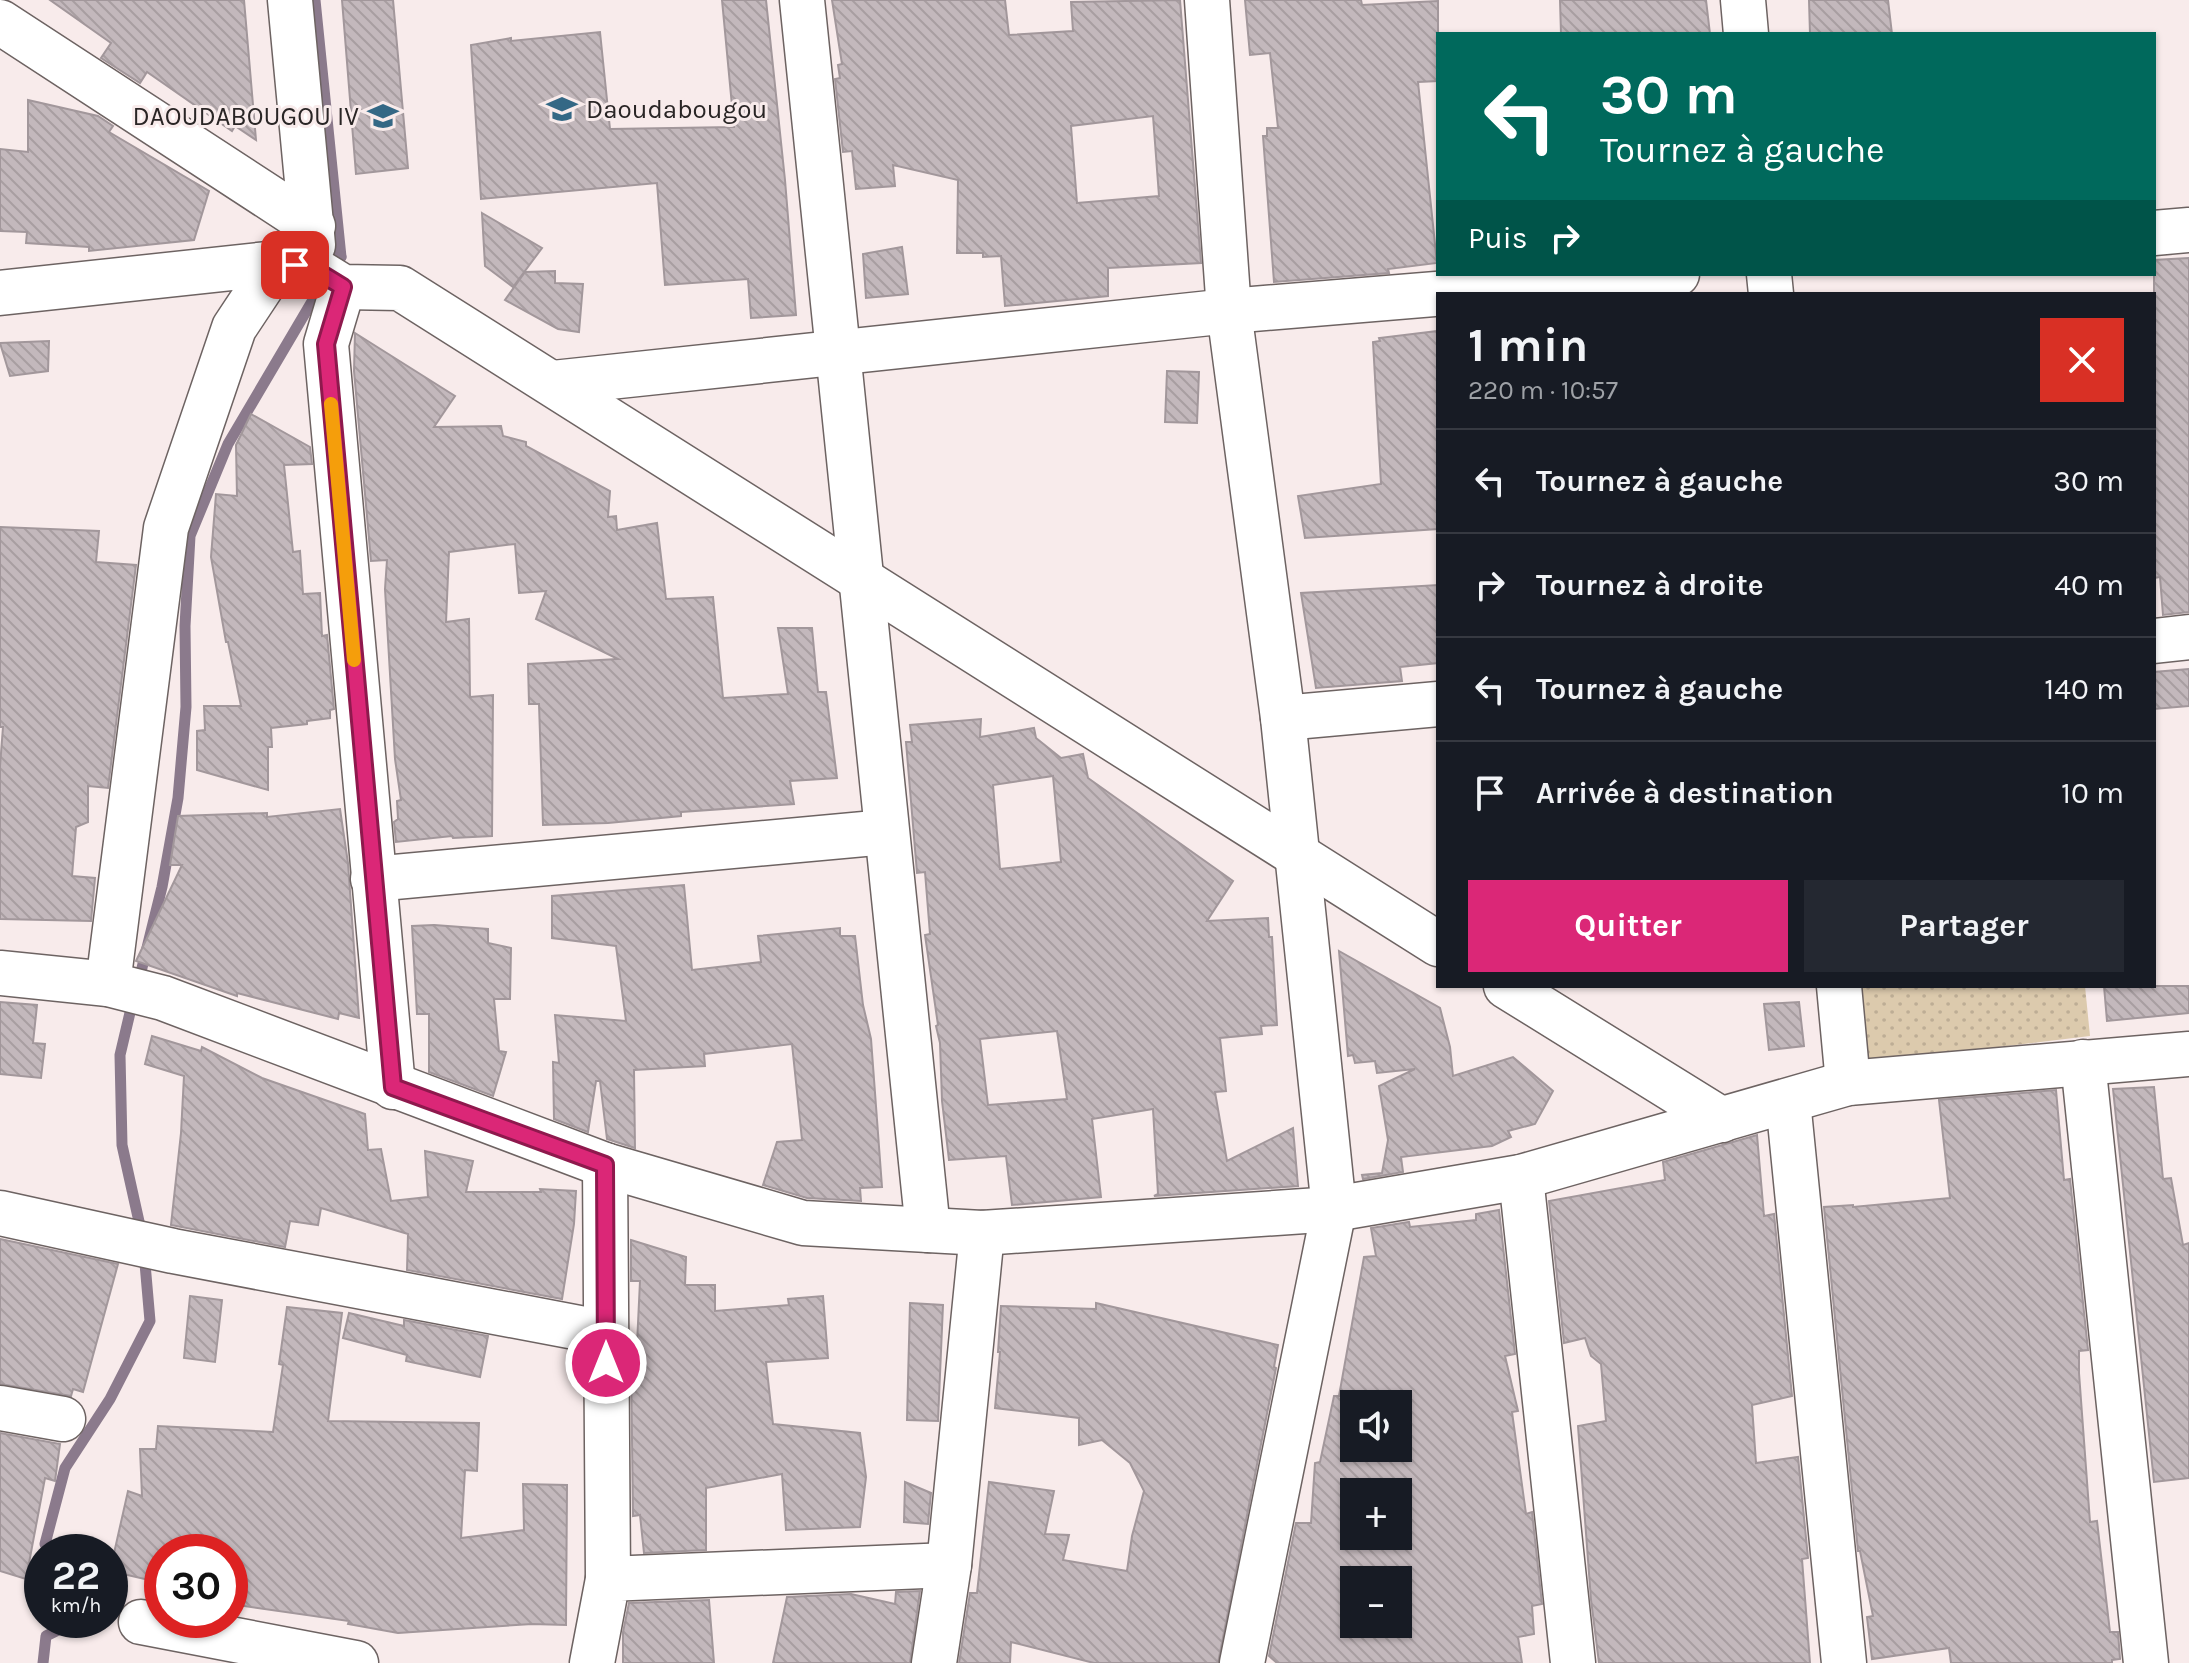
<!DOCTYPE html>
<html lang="fr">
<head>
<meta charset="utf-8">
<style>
  :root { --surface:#171b24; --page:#242831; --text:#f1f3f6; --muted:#9ea1a6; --line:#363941; --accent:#db2777 }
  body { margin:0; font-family:Karla,sans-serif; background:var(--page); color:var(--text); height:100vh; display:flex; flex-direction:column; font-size:30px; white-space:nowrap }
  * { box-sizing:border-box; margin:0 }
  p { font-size:26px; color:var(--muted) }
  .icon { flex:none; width:44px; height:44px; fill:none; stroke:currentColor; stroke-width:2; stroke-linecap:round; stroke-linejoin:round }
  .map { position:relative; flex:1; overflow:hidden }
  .drawer { position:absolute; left:1436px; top:292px; width:720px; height:696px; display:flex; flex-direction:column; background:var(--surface); border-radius:0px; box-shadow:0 2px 6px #0004 }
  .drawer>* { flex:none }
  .hud { position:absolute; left:1436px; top:32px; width:720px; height:244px; border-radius:0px; box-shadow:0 2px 6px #0004; background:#00695c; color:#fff; overflow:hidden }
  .controls { position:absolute; left:1340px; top:1390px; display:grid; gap:16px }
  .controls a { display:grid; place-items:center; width:72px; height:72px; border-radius:0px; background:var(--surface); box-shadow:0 2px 6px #0004; font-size:40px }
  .speed { position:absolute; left:24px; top:1534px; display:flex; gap:16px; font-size:40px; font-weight:700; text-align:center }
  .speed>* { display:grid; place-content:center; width:104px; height:104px; border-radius:50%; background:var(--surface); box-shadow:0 2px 6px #0004; line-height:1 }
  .speed small { font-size:20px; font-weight:400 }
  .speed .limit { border:12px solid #d22; background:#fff; color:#111 }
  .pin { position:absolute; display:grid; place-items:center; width:68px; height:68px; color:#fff; margin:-34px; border-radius:16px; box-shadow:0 4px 12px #0006 }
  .me { position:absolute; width:88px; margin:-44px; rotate:0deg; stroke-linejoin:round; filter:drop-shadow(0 0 6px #0008) }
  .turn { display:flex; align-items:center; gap:28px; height:168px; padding:0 32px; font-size:36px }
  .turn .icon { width:104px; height:104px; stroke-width:2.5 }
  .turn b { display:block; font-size:56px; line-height:68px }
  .then { display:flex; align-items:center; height:76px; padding:0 32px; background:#0003; gap:16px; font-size:30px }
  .round { display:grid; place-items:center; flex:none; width:84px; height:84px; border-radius:0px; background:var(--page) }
  .summary { display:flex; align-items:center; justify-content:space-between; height:136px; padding:0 32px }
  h1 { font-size:48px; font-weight:700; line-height:60px }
  .primary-button { display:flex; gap:16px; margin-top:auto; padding:16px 32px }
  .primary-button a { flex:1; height:92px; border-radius:0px; background:var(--accent); color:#fff; font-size:32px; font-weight:700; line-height:92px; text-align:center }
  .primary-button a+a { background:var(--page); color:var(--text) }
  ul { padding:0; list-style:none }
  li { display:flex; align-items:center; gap:24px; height:104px; padding:0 32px; border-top:2px solid var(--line) }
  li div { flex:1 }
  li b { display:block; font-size:30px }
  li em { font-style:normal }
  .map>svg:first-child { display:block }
  .park { fill:url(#park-dots) }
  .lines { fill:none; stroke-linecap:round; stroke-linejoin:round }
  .stream { stroke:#8b7a8c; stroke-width:11 }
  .building { fill:url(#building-back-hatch); stroke:#a2979b; stroke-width:2; fill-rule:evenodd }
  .street-casing { stroke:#6d6362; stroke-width:47 }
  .street { stroke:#fff; stroke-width:44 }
  .route-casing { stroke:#8e194d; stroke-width:20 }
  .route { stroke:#db2777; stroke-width:14 }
  .slow { stroke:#f59e0b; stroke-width:14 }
  .labels { text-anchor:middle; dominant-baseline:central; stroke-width:6; stroke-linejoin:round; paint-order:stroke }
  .poi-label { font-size:26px; fill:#292525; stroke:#f8ebeb; text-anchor:start }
</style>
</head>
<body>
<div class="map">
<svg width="2189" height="1663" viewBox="0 0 2189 1663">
  <defs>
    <pattern id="park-dots" width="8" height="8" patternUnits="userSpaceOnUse" patternTransform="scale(2)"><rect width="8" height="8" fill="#dccaad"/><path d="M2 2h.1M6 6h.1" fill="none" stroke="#bdad95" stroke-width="1.8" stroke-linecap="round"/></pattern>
    <pattern id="building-back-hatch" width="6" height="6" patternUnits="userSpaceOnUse" patternTransform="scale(2)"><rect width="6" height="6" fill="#c3b8bc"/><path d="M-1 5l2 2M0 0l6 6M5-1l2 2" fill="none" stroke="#a89ea1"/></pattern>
  </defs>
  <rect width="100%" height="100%" fill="#f8ebeb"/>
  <path class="park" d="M1849 986H2085L2090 1036 1856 1064Z"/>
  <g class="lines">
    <g class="stream">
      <path d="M315 0 341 257"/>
      <path d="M321 245 341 257"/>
      <path d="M138 984 162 887 178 798 186 707 185 626 190 536 228 444 317 293"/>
      <path d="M133 1000 120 1055 122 1145 142 1235"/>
      <path d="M50 1552 45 1544 65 1468 110 1399 150 1321 144 1252"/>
      <path d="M43 1663 46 1636 66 1626 67 1620"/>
    </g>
  </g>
  <g class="building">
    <path d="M50 0H244L256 140 235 126 232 131 147 72 140 83 101 58 111 43Z"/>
    <path d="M342 0H393L408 168 356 174Z"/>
    <path d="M722 0H766L785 180 796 315 751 318 748 279 665 285 657 183 481 199 471 45 511 38V41L600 32 610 129 734 127Z"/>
    <path d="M832 0H1005L1009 35 1073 31 1071 2 1180 0 1201 263 1108 268V296L1005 306 1001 256 983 257V253H957L958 180 893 165 895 186 856 189 852 151 843 152 835 79 840 78 838 65 842 64ZM1153 116 1159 196 1077 203 1071 126Z"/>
    <path d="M1245 0H1361L1362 5 1438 1V81L1418 82 1437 263 1388 269 1389 273 1274 282 1263 136H1267V128H1278L1270 53 1250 55Z"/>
    <path d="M1560 0H1706L1710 34H1561Z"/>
    <path d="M1809 0H1888L1892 34H1810Z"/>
    <path d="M28 100 98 116 113 126 109 132 209 191 194 240 89 251V247L26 243 27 232 0 231V149L28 152Z"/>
    <path d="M482 213 542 248 513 287 485 266Z"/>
    <path d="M902 247 908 294 866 298 863 254Z"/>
    <path d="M2189 258V612L2163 615 2160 577 2154 578V260Z"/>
    <path d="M555 271V283L583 284 579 332 558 329 505 300 525 272Z"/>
    <path d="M1438 331V529L1305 538 1298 496 1381 484 1373 342 1380 341 1379 338Z"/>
    <path d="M355 333 455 396 434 427 501 426 503 436 526 442V446L610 491 608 517 616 516 617 530 657 523 666 599 713 597 723 698 788 694 778 628H812L818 692H826L837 778 790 781 794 804 681 812V816L608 823 543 825 539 704H529L528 664 618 659 536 619 546 591 519 593 515 544 449 552 446 622 469 619 470 697 493 695 492 836 453 838 452 836 396 842 394 822 398 819 397 801 401 800 395 759 385 589 387 560 371 561 354 371Z"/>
    <path d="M49 341 48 371 10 376 0 343Z"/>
    <path d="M1167 371 1199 372 1197 423 1165 422Z"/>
    <path d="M251 414 310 447 312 464 284 465 293 552 300 551 303 594 320 593 322 636 327 635 334 709 330 710V718L307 721V724L271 728 272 747H268V790L197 770V731L205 730 204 706H241L228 642H226L211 557 216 494 237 496 236 445Z"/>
    <path d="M0 527 99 531 96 562 136 565 108 788 88 786V822L76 827 72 876 95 878 91 921 0 919V766L3 727H0Z"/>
    <path d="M1438 585V663L1400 667 1402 681 1316 688 1301 593Z"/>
    <path d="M2189 669V706L2154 709V672Z"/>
    <path d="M981 719 980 737 1034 728 1036 738 1061 758 1083 754 1088 778 1233 881 1207 921 1268 918 1269 937H1272L1277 1025 1261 1026 1262 1034 1220 1038 1226 1091 1215 1092 1227 1161 1293 1128 1298 1186 1154 1196 1158 1194 1153 1109 1092 1119 1101 1197 1012 1205 1006 1156 949 1160 942 1101 940 1043 936 1026 938 1025 925 935 930 934 925 872 917 873 906 742H912L910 725ZM1053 776 1061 862 1000 869 993 785ZM1057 1031 1067 1099 988 1105 980 1039Z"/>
    <path d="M340 809 348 863 359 1018 339 1013 338 1019 237 993V996L136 961 182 865H170L178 816 267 813V817Z"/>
    <path d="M684 885 692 970 761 962 758 936 840 928V936H855L863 1005 871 1039 882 1187 860 1188 861 1201 807 1198 763 1185 777 1142 802 1140 792 1044 704 1054 705 1066 634 1070 635 1148 607 1139 600 1081H596L588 1132 554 1119 553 1062 559 1063 555 1015 626 1021 616 946 552 938V896Z"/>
    <path d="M434 925 488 929V943L511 948 510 999H494L499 1051 506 1052 493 1096 429 1072V1014H417L412 926Z"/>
    <path d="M1339 951 1440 1008 1450 1047 1453 1076 1513 1057 1553 1091 1535 1124 1508 1131 1511 1137 1492 1146 1401 1157 1403 1172 1363 1179 1362 1175 1382 1173 1388 1140 1379 1086 1415 1069 1377 1073 1375 1061 1355 1063 1353 1055 1348 1056Z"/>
    <path d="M2104 986H2189V1013L2107 1021Z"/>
    <path d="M0 1002 37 1005 33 1043 45 1044 41 1078 0 1074Z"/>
    <path d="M1799 1002 1804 1046 1769 1050 1764 1004Z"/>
    <path d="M152 1036 201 1051 202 1047 262 1078 365 1114 368 1150 381 1149 391 1201 428 1197 425 1151 473 1161 466 1192H541L540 1189 576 1191 574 1224 562 1299 407 1270 408 1234 321 1208 318 1225 290 1221 285 1247 171 1225 181 1133 184 1076 145 1064Z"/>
    <path d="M2154 1087 2163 1179 2171 1178 2183 1245 2189 1243V1478L2154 1482 2113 1089Z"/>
    <path d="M2056 1090 2064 1180 2070 1179 2088 1350 2079 1351V1373L2090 1522 2097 1521 2110 1632H2118L2120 1659 2112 1660V1663H1951L1949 1648 1872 1659 1867 1617 1873 1616 1860 1551H1858L1824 1207 1853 1205V1207L1950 1198 1939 1100Z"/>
    <path d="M1757 1135 1764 1216 1774 1214 1792 1396 1752 1405 1756 1463 1798 1457 1808 1558 1802 1559 1810 1663H1599L1591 1600 1578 1426 1606 1421 1601 1364 1591 1356 1585 1338 1564 1343 1549 1201 1665 1180 1663 1162Z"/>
    <path d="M1499 1210 1515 1354 1505 1356 1518 1411 1512 1412 1526 1514 1532 1512 1542 1604 1532 1606 1534 1634 1518 1637 1522 1663H1277L1269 1656 1296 1523H1311L1315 1463 1320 1462 1334 1396H1339L1364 1257 1376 1256 1371 1228 1409 1222 1410 1227 1476 1220V1214ZM1354 1404H1398V1448H1354ZM1354 1492H1398V1536H1354ZM1354 1580H1398V1624H1354Z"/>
    <path d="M0 1239 118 1264 83 1392 73 1389 71 1396 0 1384Z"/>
    <path d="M631 1240 686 1257 685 1285H715V1311L789 1305 788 1299 823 1296 828 1358 766 1362 773 1424 860 1433 866 1477 860 1527 786 1530 782 1474 706 1488V1550L644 1553 640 1515 633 1516 631 1363 636 1365 640 1281H631Z"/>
    <path d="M190 1296 222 1300 215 1362 184 1358Z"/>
    <path d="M910 1303 943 1305 938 1421 907 1420Z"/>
    <path d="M1096 1303 1278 1345 1274 1367 1276 1368 1218 1663H1094L1011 1642 1010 1663H959L970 1593H977L989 1482 1054 1491 1045 1534 1069 1535 1063 1560 1127 1571 1132 1536 1144 1491 1130 1463 1102 1440 1079 1445V1418L995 1408 1000 1352H998L1001 1306 1096 1309Z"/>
    <path d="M287 1307 342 1313 328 1421 479 1423 477 1471 465 1470 461 1538 524 1530 523 1484 567 1485 566 1625 532 1624 398 1633 348 1624 349 1621 230 1604V1552H162V1583L110 1571 128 1491 142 1496 140 1449H156L158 1426 273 1432 283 1365 279 1364Z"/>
    <path d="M349 1313 404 1326V1320L488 1336 480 1377 406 1361 407 1355 343 1338Z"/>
    <path d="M0 1433 60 1444 55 1481 45 1478 26 1579 0 1571Z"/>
    <path d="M905 1482 931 1493 928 1524 904 1522Z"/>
    <path d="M920 1591 910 1663H773L787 1597 851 1594 895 1604 896 1592Z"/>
    <path d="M709 1600 714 1663H623V1632L629 1603Z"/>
  </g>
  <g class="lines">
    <g class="street-casing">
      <g id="street">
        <path d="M290 0 313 245"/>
        <path d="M802 0 928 1230"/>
        <path d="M1207 0 1229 311 1283 718 1334 1209 1242 1663"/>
        <path d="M1743 0 1746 34"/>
        <path d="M0 22 313 226"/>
        <path d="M2154 233 2189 230"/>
        <path d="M1769 274 1771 294"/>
        <path d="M343 287 326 344 393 1087"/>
        <path d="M0 293 277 263 312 268 343 287 400 288 1438 944"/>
        <path d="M553 383 1229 311 1677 274"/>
        <path d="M2154 641 2189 637"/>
        <path d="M1283 718 1438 704"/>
        <path d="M373 879 886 832"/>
        <path d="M0 973 108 984 163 998 605 1165 803 1223 982 1233 1334 1209 1521 1177 1848 1083 2189 1054"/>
        <path d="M108 984 166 528 234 328 277 263"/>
        <path d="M1506 986 1722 1120"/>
        <path d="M1839 986 1848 1083"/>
        <path d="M2083 1062 2146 1663"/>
        <path d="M1788 1101 1844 1663"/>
        <path d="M605 1165 608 1579"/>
        <path d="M1521 1177 1573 1663"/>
        <path d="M0 1213 173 1251 606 1333"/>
        <path d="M0 1408 63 1419"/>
        <path d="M141 1622 356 1663"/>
        <path d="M592 1663 608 1579 949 1565"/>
        <path d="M934 1663 949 1565 982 1233"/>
      </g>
    </g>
    <use href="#street" class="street"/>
  </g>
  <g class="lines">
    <g class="route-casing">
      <path id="route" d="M295 265 312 268 343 287 326 344 393 1087 605 1165 606 1363"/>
    </g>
    <use href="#route" class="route"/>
    <path class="slow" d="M331 404 354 660"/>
  </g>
  <defs>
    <g id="school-bare" transform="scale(2.4)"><path d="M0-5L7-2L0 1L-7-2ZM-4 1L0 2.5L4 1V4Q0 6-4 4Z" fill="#346885" stroke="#f8ebeb" stroke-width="2.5" paint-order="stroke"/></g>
  </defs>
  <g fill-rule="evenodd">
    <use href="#school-bare" x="562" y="109"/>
    <use href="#school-bare" x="383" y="116"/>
  </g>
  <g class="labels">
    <g class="poi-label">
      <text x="586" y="109">Daoudabougou</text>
      <text x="359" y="116" text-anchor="end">DAOUDABOUGOU IV</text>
    </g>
  </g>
</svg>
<div class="controls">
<a><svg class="icon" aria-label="sound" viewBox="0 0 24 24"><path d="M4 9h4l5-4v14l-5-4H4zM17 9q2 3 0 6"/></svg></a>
<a>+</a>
<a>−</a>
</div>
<div class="speed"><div>22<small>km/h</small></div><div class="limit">30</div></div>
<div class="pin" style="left:295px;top:265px;background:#d93025"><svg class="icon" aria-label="arrive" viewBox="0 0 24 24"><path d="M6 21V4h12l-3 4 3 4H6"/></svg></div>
<svg class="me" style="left:606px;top:1363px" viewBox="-20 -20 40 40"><circle r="17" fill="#db2777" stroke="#fff" stroke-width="3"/><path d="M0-11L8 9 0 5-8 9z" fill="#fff"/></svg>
<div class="hud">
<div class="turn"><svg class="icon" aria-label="left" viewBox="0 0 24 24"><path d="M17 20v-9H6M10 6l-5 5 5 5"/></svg><div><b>30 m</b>Tournez à gauche</div></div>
<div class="then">Puis<svg class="icon" aria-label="right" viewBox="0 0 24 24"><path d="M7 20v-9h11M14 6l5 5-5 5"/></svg></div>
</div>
<section class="drawer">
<div class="summary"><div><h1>1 min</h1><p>220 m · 10:57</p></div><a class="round" style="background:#d93025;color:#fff"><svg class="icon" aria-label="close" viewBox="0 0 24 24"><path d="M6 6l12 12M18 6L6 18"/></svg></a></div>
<ul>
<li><svg class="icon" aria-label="left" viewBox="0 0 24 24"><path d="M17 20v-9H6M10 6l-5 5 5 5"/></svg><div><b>Tournez à gauche</b></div><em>30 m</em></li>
<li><svg class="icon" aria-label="right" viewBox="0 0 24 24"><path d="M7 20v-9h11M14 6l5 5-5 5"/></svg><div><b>Tournez à droite</b></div><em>40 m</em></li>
<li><svg class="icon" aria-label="left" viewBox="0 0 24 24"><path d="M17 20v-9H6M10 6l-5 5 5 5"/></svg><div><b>Tournez à gauche</b></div><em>140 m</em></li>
<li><svg class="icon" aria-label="arrive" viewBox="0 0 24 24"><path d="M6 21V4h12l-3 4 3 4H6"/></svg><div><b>Arrivée à destination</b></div><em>10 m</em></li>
</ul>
<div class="primary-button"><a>Quitter</a><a>Partager</a></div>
</section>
</div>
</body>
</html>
